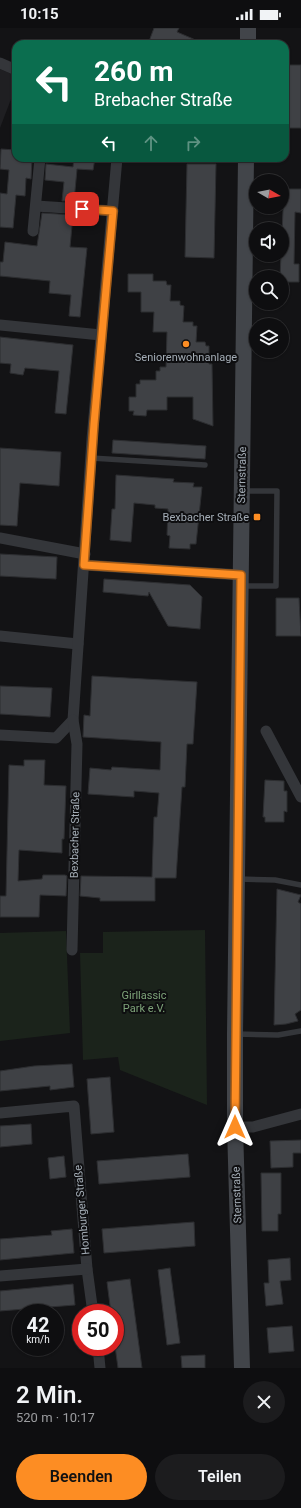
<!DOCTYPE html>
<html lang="de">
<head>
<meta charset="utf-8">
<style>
  :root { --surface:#0e0e10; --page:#1c1c1e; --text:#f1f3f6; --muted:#9b9c9f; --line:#2e2e30; --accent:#fd8d23 }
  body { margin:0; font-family:Roboto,sans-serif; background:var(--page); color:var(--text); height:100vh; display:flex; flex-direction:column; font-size:15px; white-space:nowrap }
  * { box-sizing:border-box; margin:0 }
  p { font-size:13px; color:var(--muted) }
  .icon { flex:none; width:22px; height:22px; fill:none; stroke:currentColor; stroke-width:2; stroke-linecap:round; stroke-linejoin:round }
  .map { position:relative; height:1340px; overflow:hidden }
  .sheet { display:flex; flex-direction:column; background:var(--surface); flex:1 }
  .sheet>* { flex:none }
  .top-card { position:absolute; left:12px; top:12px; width:277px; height:122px; border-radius:12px; box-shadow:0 1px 3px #0004,0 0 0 1px var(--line); background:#0b6e4f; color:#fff; overflow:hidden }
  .needle { width:26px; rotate:99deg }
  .fabs { position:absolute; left:249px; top:146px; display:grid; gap:8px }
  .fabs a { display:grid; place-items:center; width:40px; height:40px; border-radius:50%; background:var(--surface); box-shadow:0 1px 3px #0004,0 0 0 1px var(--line); font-size:20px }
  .speed { position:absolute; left:12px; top:1276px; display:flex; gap:8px; font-size:20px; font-weight:700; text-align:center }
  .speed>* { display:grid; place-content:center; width:52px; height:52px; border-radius:50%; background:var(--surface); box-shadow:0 1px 3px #0004,0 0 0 1px var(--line); line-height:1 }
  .speed small { font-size:10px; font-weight:400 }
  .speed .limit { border:6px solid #d22; background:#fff; color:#111 }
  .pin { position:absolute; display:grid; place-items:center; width:34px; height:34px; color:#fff; margin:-17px; border-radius:8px; box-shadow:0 2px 6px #0006 }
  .me { position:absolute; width:44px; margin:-22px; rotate:0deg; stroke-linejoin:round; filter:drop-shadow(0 0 3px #0008) }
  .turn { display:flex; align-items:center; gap:14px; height:84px; padding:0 16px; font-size:18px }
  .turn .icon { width:52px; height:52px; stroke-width:2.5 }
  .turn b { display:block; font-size:28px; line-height:34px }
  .lanes { display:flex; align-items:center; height:38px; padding:0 16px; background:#0003; justify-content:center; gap:20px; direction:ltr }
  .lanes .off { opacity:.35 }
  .round { display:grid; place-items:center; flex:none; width:42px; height:42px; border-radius:21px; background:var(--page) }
  .overview { display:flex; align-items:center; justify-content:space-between; height:68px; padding:0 16px }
  h1 { font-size:24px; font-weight:600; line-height:30px }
  .action { display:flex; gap:8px; margin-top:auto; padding:8px 16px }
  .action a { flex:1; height:46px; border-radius:24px; background:var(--accent); color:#111; font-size:16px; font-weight:600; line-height:46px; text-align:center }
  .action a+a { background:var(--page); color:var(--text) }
  .status { display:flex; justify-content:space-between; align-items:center; height:28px; padding:0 20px; background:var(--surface); direction:ltr }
  .status svg { height:11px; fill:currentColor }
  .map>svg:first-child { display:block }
  .built { fill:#1f1f22 }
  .green { fill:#1b231b }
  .building { fill:#3f4145; stroke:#2d2e31 }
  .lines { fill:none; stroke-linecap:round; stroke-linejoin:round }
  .lane { stroke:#34363a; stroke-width:5.5 }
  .street { stroke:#34363a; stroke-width:11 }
  .secondary { stroke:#42454a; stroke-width:16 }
  .route-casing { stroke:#a45c17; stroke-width:10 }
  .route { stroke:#fd8d23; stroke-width:7 }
  .poi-dot { fill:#fd8d23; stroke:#0e0e10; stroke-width:1.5 }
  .labels { text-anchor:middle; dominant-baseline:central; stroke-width:4; stroke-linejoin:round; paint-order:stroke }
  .poi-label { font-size:11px; fill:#a4adb6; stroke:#0e0e10 }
  .street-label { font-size:11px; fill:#a4adb6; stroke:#0e0e10 }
  .park-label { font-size:11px; fill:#7ea379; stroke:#0e0e10 }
</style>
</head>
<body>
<div class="status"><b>10:15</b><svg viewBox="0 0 49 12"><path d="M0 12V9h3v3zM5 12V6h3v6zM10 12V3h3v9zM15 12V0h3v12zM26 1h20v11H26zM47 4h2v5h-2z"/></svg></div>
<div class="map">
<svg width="301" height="1340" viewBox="0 0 301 1340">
  <rect width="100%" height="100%" fill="#131315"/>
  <path class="built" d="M0 41 16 48V58L0 100Z"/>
  <g class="green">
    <path d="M205 902 207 1077 120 1042 118 1029 83 1032 80 925H103V904Z"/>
    <path d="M66 903 70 1005 0 1013V905Z"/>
  </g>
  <g class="building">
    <path d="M154 0H179L177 4 205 16H148Z"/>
    <rect x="285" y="37" width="16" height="63"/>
    <path d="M1 121 16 122V130H32L31 151 26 150 25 168 16 167 13 200 0 199V165L7 166 9 142 0 141Z"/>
    <path d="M74 130H95L93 142 77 141 74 173H62L64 154 45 152 46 136 73 139Z"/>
    <path d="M187 136H216L214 230 185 229Z"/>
    <path d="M284 161H301V185L295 184 294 236H299V254H282V249H280Z"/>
    <path d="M42 185 73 187 70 219 87 220 80 289 69 288 71 267 49 265 50 253 0 248V234H3L5 214 37 218Z"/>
    <path d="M128 246H153V253H166L167 257H171L170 273H180V277L184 278 183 294H193V298H197L196 314H205L206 318H209V336H212L213 398 193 391V369H167V382H147L146 388 133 387 134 383H129V369H136V356H140V352H156V343H160V339H166L167 304H153L154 284H141V264H128Z"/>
    <path d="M0 309 73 317 66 386 55 385 59 343 25 340 23 347 10 345 11 336 0 335Z"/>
    <path d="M113 412 206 418 205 431 112 425Z"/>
    <path d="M0 420 61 424 59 458 20 455 17 498 0 497Z"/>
    <path d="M116 447 174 451 173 454 194 455 193 459H202L196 516H190V521L169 520 170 508 167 507 168 481 155 480V477L134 475 131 514 110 512 112 481H115Z"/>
    <path d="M0 526 57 529 56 551 0 548Z"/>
    <path d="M104 551 190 557 202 569 200 601 168 598 149 564 148 568 103 564Z"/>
    <path d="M276 570H299L301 608H276Z"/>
    <path d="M92 648 197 654 193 716H187L185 759H182L176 850H155V873H100V870L80 868 81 848 152 849 154 789H157L159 765 134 763V769L88 766 90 740 111 742 112 739 160 742 161 714 83 709 84 687 90 688Z"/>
    <path d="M0 658 52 660 50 689 0 686Z"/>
    <path d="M24 732H45L44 757 66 758 64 811H62V825L19 822 18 853 42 851 43 847H65L67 848 66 868 40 867 39 889H0V868H6L9 737 24 738Z"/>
    <path d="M265 752 284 753V763H287V784L284 783V794H265V789H263Z"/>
    <path d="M277 861 301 867 298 874 301 876V982L295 986 298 993 286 996 274 997Z"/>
    <path d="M72 1036 74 1059 50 1062V1058L0 1063V1043L34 1038Z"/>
    <path d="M110 1049 114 1104 91 1106 87 1051Z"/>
    <path d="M31 1096 32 1116 0 1119V1098Z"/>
    <path d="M301 1112V1125H293V1139L271 1140 270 1113Z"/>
    <path d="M188 1126 190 1149 99 1156 97 1133Z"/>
    <path d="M64 1128 66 1149 50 1151 48 1130Z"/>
    <path d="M261 1145H281V1186H278V1203H262Z"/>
    <path d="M194 1194 195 1218 104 1225 102 1201Z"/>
    <path d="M72 1201 74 1225 0 1232V1211L52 1207 51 1203Z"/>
    <path d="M290 1230 291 1252 280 1253 283 1276 266 1278 264 1255H269L268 1232Z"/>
    <path d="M170 1240 180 1315 167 1317 158 1242Z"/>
    <path d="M130 1251 142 1340H118L115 1318V1285H111L107 1254Z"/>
    <path d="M73 1256 75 1277 0 1283V1263Z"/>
    <path d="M292 1298 294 1323 269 1325 267 1300Z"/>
    <path d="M205 1327V1340H182L181 1328Z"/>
  </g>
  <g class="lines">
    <g class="lane">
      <path d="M245 315H256"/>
      <path d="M91 430 205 437"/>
      <path d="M242 558H276L277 463H244"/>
      <path d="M238 851 275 852 301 857"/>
      <path d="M236 1006 278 1007 301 1003"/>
    </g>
    <g class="street">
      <path d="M0 35 16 42"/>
      <path d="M36 178 113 183"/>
      <path d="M33 203 40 130"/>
      <path d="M0 297 101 307"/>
      <path d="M0 510 85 526"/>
      <path d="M84 537 241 547"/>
      <path d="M0 608 78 616"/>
      <path d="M266 703 301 769"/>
      <path d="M0 707 56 710 73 692 92 411 117 130"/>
      <path d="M72 922 77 716 73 692"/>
      <path d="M0 1085 74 1078 87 1241 93 1285"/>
      <path d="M235 1099H253L301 1086"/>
      <path d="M0 1248 87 1241"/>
      <path d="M98 1319 100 1340"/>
    </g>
    <g class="secondary">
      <path d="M248 16V0"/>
      <path d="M242 1340 235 1099V1006L246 130"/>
    </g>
  </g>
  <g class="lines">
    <g class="route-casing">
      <path id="route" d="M82 181 113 183 94 396 84 537 241 547 235 1099"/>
    </g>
    <use href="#route" class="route"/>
  </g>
  <g class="poi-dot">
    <circle cx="186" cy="316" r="4"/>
    <rect x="253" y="485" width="8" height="8" rx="2"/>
  </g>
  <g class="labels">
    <g class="poi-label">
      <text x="186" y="329">Seniorenwohnanlage</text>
      <text x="249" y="489" text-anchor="end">Bexbacher Straße</text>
    </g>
    <g class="street-label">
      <text transform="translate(242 447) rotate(-89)">Sternstraße</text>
      <text transform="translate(75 807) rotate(-89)">Bexbacher Straße</text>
      <text transform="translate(237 1167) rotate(-92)">Sternstraße</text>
      <text transform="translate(82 1182) rotate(-95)">Homburger Straße</text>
    </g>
    <g class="park-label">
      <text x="144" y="967">Girllassic<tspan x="144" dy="13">Park e.V.</tspan></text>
    </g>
  </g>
</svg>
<div class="fabs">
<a><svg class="needle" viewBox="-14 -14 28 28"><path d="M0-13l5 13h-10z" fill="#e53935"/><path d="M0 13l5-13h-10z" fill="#9b9c9f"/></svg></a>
<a><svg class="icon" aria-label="sound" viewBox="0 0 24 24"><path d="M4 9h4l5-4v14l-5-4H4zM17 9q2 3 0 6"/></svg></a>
<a><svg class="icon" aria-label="search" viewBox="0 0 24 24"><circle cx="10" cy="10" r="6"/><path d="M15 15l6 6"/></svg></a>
<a><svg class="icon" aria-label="layers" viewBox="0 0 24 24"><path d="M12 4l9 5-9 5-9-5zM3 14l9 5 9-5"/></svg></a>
</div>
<div class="speed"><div>42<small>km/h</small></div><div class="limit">50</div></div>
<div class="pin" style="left:82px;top:181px;background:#d93025"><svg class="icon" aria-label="arrive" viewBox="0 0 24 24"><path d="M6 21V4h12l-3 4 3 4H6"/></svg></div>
<svg class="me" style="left:235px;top:1099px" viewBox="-20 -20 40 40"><path d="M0-17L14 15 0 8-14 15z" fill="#fd8d23" stroke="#fff" stroke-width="4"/></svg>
<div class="top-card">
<div class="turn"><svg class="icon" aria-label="left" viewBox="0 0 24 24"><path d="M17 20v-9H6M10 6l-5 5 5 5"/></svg><div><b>260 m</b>Brebacher Straße</div></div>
<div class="lanes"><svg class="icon" aria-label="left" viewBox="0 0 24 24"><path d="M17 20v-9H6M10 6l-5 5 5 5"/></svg><svg class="icon off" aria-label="ahead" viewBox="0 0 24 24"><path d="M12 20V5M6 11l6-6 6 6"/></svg><svg class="icon off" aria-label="right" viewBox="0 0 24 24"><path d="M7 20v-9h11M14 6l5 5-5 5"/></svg></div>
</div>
</div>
<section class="sheet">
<div class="overview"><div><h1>2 Min.</h1><p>520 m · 10:17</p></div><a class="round"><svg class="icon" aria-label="close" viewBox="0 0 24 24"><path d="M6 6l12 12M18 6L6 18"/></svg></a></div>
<div class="action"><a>Beenden</a><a>Teilen</a></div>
</section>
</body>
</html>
